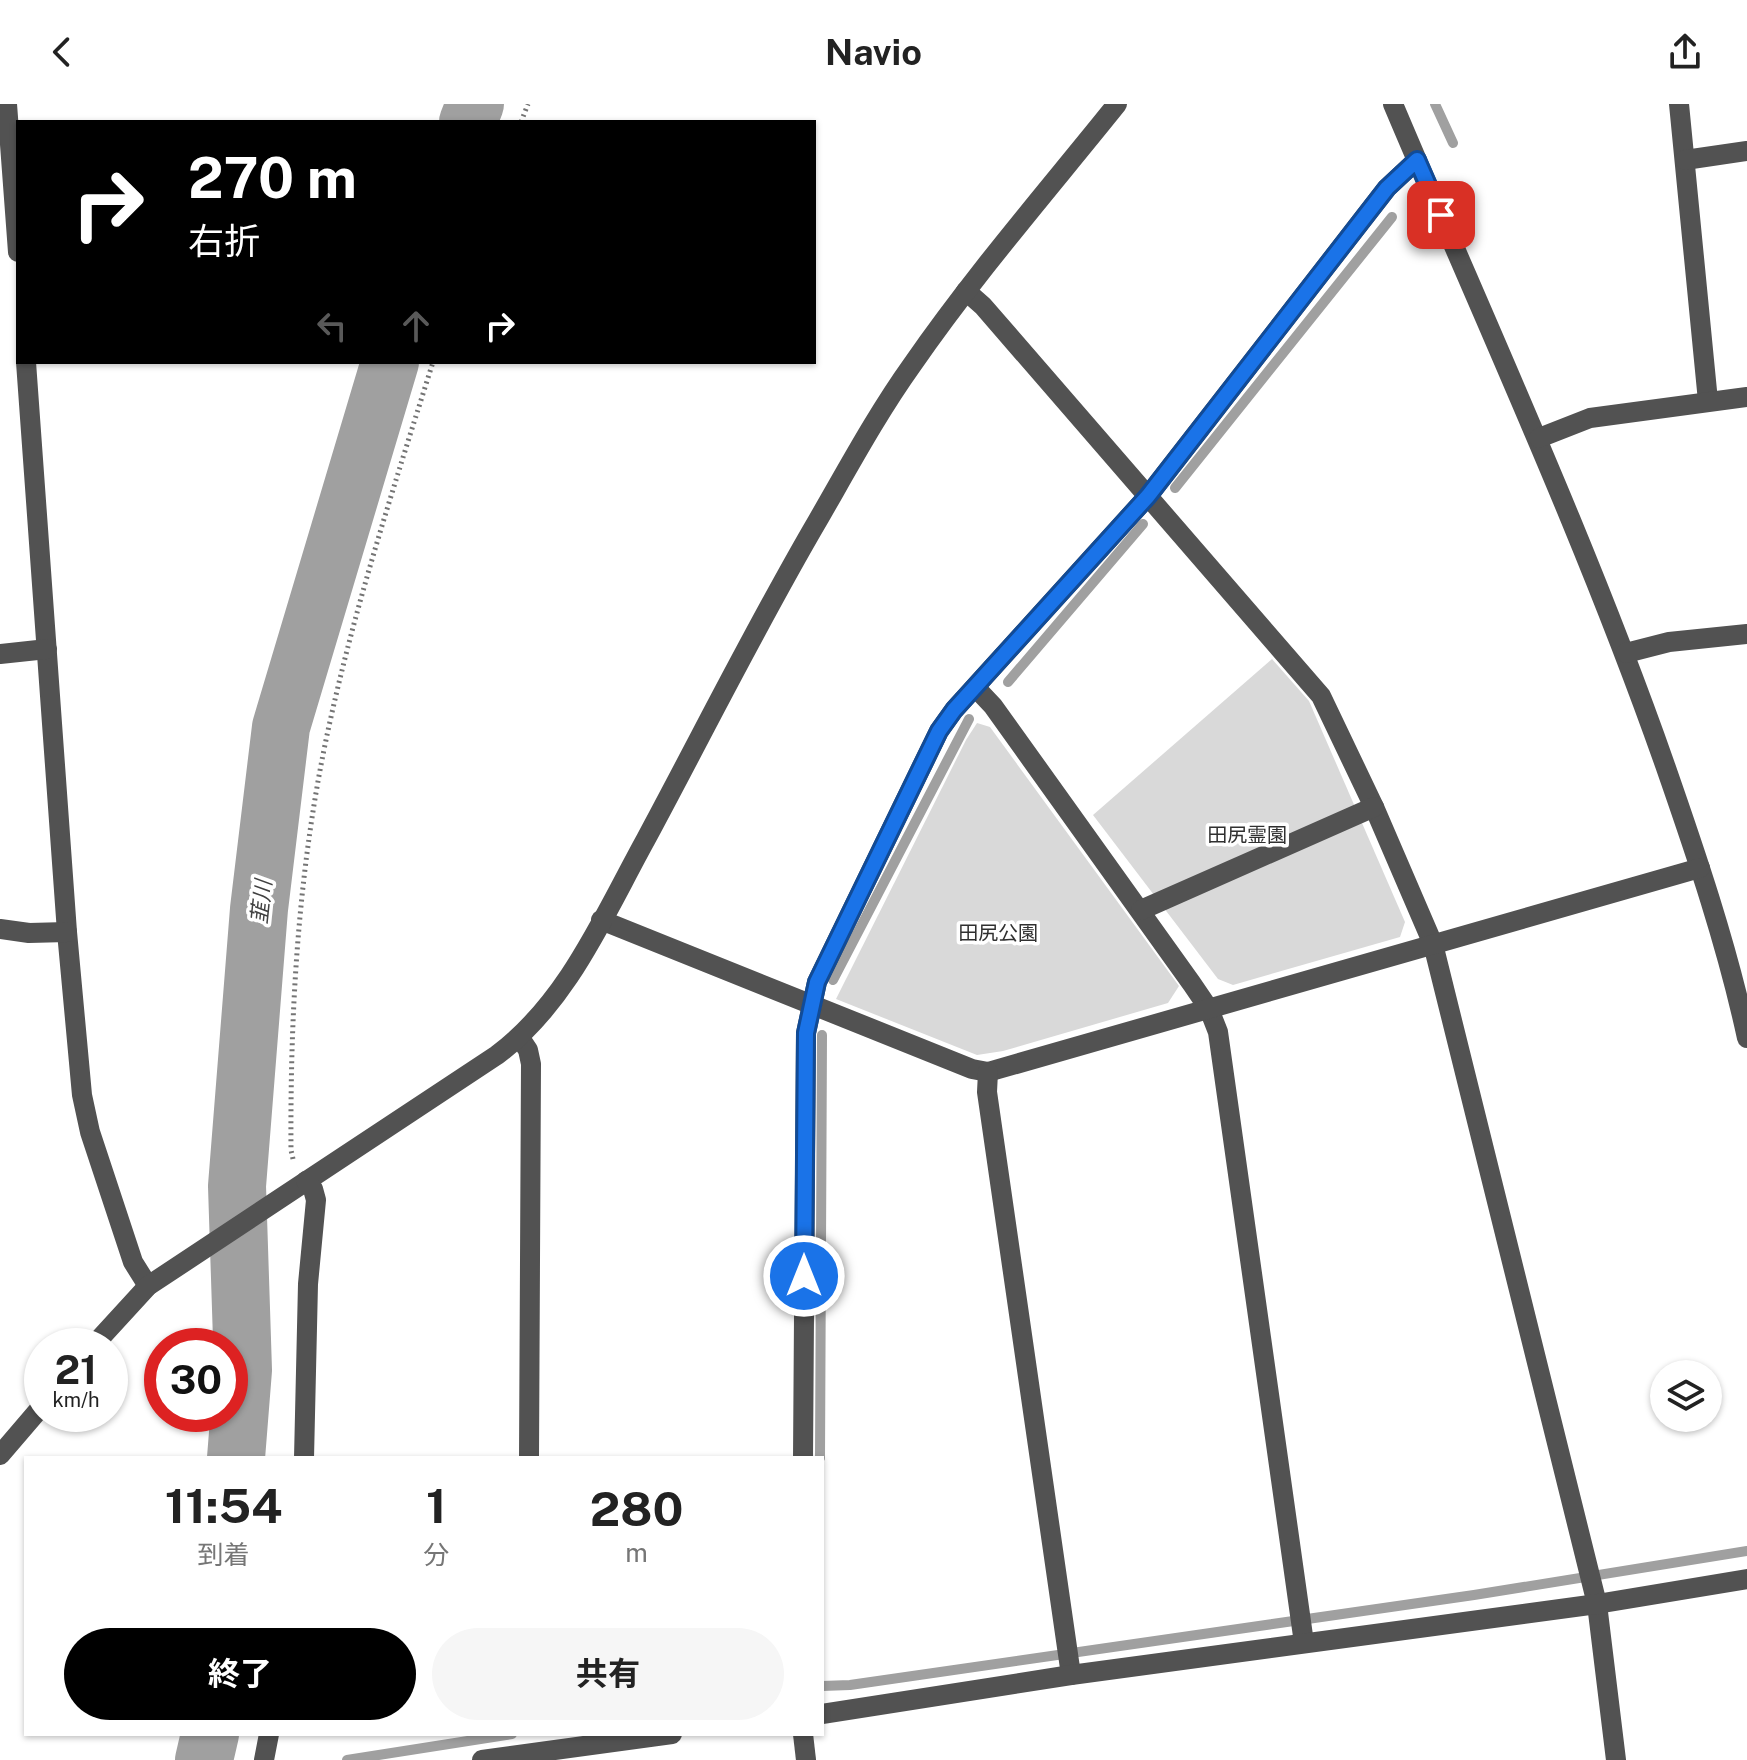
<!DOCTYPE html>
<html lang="ja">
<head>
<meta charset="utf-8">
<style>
  :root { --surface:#fff; --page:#f6f6f6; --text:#222; --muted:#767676; --accent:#000 }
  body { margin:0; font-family:"Public Sans","Noto Sans JP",sans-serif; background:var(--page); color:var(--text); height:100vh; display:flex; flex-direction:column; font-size:30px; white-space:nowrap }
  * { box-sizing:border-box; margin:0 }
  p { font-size:26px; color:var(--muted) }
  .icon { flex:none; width:44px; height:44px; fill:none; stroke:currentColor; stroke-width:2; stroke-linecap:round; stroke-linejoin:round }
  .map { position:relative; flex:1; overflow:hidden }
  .panel { position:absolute; left:24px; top:1352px; width:800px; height:280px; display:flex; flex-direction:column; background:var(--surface); border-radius:0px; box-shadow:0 2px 6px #0004 }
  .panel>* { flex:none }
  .top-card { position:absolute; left:16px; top:16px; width:800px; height:244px; border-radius:0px; box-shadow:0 2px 6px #0004; background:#000; color:#fff; overflow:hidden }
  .fabs { position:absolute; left:1650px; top:1256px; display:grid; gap:16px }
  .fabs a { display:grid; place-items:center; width:72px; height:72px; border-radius:50%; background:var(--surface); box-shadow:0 2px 6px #0004; font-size:40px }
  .speed { position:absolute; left:24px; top:1224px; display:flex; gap:16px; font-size:40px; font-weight:700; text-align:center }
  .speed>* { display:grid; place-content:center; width:104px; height:104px; border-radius:50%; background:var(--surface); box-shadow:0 2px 6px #0004; line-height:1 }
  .speed small { font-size:20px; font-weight:400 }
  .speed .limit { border:12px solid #d22; background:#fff; color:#111 }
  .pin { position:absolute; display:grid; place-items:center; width:68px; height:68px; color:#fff; margin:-34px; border-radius:16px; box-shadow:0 4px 12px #0006 }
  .me { position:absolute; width:88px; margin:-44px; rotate:0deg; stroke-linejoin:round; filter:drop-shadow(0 0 6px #0008) }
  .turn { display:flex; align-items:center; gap:28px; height:168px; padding:0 40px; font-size:36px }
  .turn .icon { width:104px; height:104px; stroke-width:2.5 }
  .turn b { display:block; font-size:56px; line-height:68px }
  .lanes { display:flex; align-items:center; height:76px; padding:0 40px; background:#0003; justify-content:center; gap:40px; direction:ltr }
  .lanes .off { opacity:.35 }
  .eta { display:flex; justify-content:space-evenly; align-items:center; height:136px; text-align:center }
  .eta b { font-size:48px; font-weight:700; line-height:56px }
  .button { display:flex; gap:16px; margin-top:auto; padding:16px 40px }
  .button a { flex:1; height:92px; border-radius:48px; background:var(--accent); color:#fff; font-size:32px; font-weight:700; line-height:92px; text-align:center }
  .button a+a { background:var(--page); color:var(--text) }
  header { display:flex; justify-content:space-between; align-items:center; height:104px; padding:0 40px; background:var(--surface); font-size:36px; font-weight:700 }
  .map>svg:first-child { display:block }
  .green { fill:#d9d9d9 }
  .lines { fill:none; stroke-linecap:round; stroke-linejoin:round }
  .stream { stroke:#a0a0a0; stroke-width:10 }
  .river { stroke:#a0a0a0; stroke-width:58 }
  .path { stroke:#747474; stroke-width:5; stroke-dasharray:2 4; stroke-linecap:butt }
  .minor { stroke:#525252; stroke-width:20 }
  .route-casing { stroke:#114b97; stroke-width:20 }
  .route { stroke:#1a73e8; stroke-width:14 }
  .labels { text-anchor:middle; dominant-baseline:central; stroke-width:7; stroke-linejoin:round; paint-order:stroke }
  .park-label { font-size:20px; fill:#303030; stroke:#fff }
  .water-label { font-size:22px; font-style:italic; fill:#414141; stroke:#fff }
</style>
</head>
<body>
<header><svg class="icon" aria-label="back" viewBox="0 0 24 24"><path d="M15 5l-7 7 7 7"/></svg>Navio<svg class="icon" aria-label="share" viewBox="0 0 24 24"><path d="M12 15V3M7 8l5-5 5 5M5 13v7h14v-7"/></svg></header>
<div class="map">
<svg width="1747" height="1656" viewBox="0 0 1747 1656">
  <rect width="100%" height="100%" fill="#fff"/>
  <g class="green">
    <path d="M1272 555 1309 597 1405 818 1400 833 1233 881 1218 875 1093 711Z"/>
    <path d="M977 619 990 623 1179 882 1168 899 1003 947 977 951 836 895 966 636Z"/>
  </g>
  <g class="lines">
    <g class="stream">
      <path d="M1435 0 1453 39"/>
      <path d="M1175 384 1392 113"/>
      <path d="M1008 578 1143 420"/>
      <path d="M833 876 969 615"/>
      <path d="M820 1354 822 931"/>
      <path d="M822 1582 850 1581 1474 1491 1747 1447"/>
      <path d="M347 1656 512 1630"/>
    </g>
    <g class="river">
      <path d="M468 18 475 0"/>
      <path d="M236 1354 243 1266 237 1082 259 805 281 623 390 258"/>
      <path d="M204 1656 210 1630"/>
    </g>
    <g class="path">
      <path d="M521 18 528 0"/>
      <path d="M293 1055 291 1046C290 901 299 754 331 613 358 492 396 376 433 258"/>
    </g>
    <g class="minor">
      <path d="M7 0 18 148"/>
      <path d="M1393 0C1486 220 1586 436 1665 661 1696 750 1727 841 1747 934"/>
      <path d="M1679 0 1708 297"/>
      <path d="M1685 56 1747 47"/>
      <path d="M966 187 983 202 1321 592 1374 703 1433 840 1597 1500 1616 1656"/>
      <path d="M26 258 67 828 82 991 90 1028 133 1158 148 1182"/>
      <path d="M1539 334 1590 314 1747 293"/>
      <path d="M1626 549 1669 538 1747 530"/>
      <path d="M0 550 47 545"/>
      <path d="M976 584 993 602 1192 880 1209 905 1218 928 1304 1539"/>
      <path d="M1141 806 1374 703"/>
      <path d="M601 816 972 965 988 968 1700 764"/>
      <path d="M0 825 29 829 67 828"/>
      <path d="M520 934 528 946 531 960 529 1354"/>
      <path d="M988 968 987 988 1071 1571"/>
      <path d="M93 1242 148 1182 497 951C568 898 604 811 646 735 703 629 757 520 818 416 848 364 877 310 912 261 975 170 1048 86 1117 0"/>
      <path d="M0 1351 42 1302"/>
      <path d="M304 1354 308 1180 316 1096 313 1085 306 1077"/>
      <path d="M803 1354 806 929 817 878 939 627 954 606 1148 392 1387 84 1417 56"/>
      <path d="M822 1610 1071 1571 1597 1500 1747 1475"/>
      <path d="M803 1630 806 1656"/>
      <path d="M264 1656 269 1630"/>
      <path d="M482 1656 672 1630"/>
    </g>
  </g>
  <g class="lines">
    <g class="route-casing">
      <path id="route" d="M804 1172 806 929 817 878 939 627 954 606 1148 392 1387 84 1417 56 1441 111"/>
    </g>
    <use href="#route" class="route"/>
  </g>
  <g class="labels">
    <g class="park-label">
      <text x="1247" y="731">田尻霊園</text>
      <text x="998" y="829">田尻公園</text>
    </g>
    <g class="water-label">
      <text transform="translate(261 798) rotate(-84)">韮川</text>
    </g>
  </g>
</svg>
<div class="fabs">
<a><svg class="icon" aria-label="layers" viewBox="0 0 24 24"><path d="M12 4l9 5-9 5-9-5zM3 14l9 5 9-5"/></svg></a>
</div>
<div class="speed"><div>21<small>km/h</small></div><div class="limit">30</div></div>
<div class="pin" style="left:1441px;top:111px;background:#d93025"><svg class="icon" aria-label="arrive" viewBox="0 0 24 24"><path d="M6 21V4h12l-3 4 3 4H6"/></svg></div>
<svg class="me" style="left:804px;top:1172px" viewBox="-20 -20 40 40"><circle r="17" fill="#1a73e8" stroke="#fff" stroke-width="3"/><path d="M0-11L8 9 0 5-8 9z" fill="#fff"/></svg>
<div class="top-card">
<div class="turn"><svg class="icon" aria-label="right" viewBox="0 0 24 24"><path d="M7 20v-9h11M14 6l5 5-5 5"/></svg><div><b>270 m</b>右折</div></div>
<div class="lanes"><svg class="icon off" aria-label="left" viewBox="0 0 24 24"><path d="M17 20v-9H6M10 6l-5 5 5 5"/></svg><svg class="icon off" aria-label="ahead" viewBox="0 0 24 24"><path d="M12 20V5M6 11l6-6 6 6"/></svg><svg class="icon" aria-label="right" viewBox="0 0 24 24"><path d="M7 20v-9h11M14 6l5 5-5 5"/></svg></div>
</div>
<section class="panel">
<div class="eta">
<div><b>11:54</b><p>到着</p></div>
<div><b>1</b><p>分</p></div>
<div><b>280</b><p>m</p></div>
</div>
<div class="button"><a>終了</a><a>共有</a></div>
</section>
</div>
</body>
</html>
